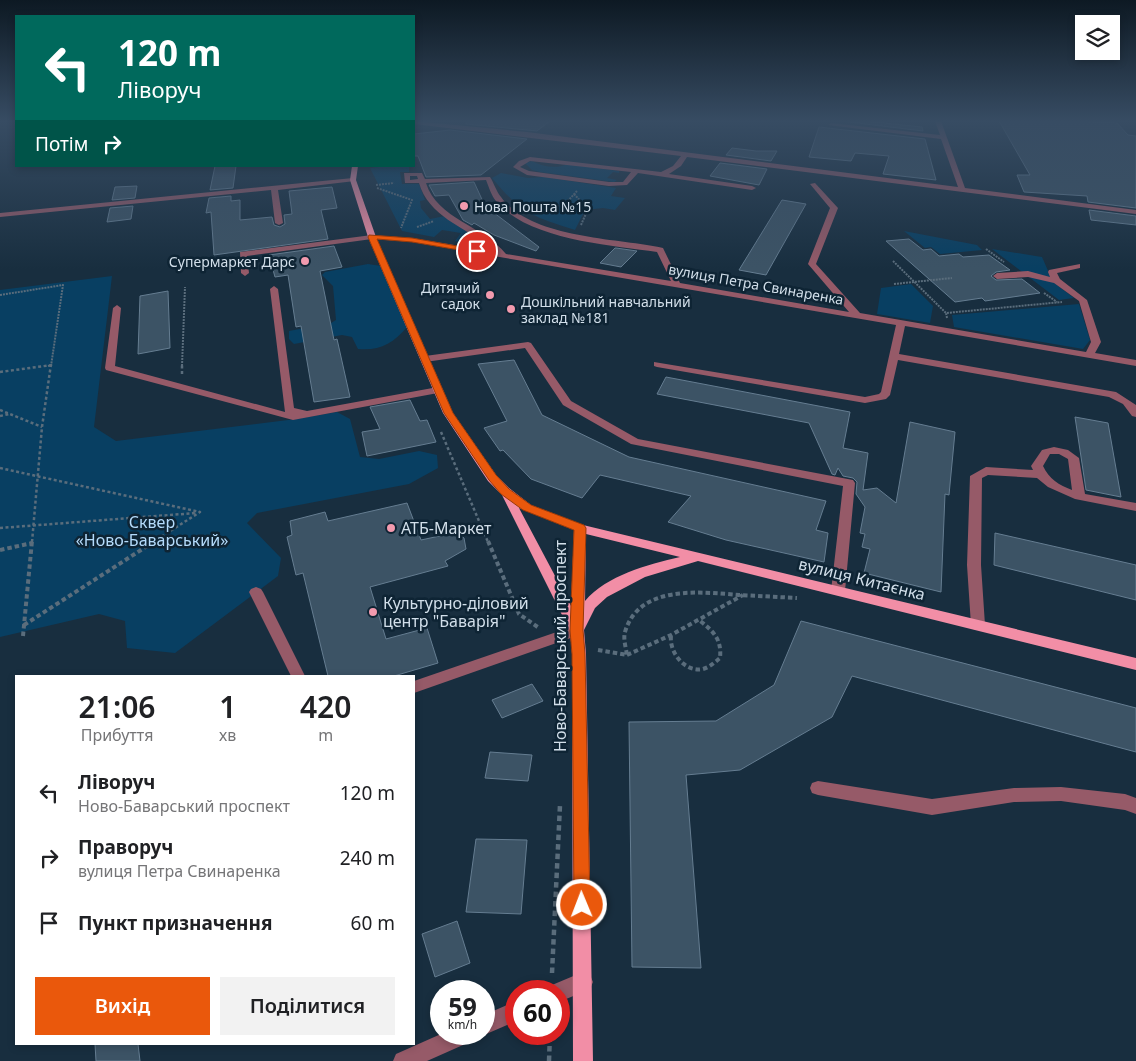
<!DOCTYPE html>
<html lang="uk">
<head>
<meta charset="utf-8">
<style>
  :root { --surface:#fff; --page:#f2f2f2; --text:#202124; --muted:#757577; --accent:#ea580c }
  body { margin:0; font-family:"Noto Sans",sans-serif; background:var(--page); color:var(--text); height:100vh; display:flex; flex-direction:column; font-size:19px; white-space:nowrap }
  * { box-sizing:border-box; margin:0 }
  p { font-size:16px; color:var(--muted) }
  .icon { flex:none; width:28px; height:28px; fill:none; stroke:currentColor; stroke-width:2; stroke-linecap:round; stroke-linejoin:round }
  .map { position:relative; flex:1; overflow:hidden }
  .side { position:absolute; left:15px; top:675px; width:400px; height:370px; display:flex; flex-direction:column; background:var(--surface); border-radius:0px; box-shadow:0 2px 8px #0003 }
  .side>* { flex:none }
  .top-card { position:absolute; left:15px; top:15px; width:400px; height:152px; border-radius:0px; box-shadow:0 2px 8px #0003; background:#00695c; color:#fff; overflow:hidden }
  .buttons { position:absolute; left:1075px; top:15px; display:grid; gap:10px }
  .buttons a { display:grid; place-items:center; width:45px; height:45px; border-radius:0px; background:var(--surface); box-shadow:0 2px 8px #0003; font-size:25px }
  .speed { position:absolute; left:430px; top:980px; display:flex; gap:10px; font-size:25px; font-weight:700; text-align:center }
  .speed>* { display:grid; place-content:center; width:65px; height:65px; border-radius:50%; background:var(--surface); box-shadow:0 2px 8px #0003; line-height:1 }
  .speed small { font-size:12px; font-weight:400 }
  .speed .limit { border:8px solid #d22; background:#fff; color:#111 }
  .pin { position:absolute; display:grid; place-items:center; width:42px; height:42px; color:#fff; margin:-21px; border:2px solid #fff; border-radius:50%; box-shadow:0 1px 5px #0007 }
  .me { position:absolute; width:55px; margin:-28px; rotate:359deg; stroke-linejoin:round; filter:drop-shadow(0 0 4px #0008) }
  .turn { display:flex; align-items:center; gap:18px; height:105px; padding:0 20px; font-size:22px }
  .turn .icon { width:65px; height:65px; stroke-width:2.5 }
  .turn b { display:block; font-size:35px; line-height:42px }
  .then { display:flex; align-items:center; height:48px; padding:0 20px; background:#0003; gap:10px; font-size:19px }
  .eta { display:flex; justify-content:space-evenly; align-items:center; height:85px; text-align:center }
  .eta b { font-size:30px; font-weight:600; line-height:35px }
  .action { display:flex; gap:10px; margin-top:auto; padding:10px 20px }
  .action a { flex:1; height:58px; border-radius:0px; background:var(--accent); color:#fff; font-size:20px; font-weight:600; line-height:58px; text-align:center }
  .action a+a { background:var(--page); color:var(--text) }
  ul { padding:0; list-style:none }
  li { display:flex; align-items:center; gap:15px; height:65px; padding:0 20px }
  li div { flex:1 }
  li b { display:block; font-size:19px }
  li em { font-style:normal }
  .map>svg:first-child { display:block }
  .green { fill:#083f62 }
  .building { fill:#3c5365; stroke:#657d91 }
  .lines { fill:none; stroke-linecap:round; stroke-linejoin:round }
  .path-far3 { stroke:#5a6d7c; stroke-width:2; stroke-dasharray:2 1; stroke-linecap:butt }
  .path-far2 { stroke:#5a6d7c; stroke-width:2.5; stroke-dasharray:3 2.5; stroke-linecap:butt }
  .path-far1 { stroke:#5a6d7c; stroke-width:4; stroke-dasharray:4.5 3; stroke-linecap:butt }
  .path { stroke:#5a6d7c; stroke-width:4.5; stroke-dasharray:5.5 4; stroke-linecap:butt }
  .minor { fill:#965a68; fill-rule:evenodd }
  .major { fill:#f28ea6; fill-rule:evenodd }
  .route { fill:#ea580c; stroke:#983908 }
  .poi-dot { fill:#f29aae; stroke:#0e2434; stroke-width:2 }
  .labels { text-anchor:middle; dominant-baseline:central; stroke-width:5; stroke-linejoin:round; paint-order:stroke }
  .far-poi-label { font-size:14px; fill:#d2dfea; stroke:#0e2434; text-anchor:start }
  .far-street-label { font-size:14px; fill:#d2dfea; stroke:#0e2434 }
  .park-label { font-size:16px; fill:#b4dbfb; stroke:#0e2434 }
  .poi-label { font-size:16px; fill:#d2dfea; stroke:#0e2434; text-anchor:start }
  .street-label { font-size:16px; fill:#d2dfea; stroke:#0e2434 }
</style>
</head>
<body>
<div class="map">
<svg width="1136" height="1061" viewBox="0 0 1136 1061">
  <rect width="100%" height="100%" fill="#182e3f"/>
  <g class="green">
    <path d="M532 161C543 167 556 169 568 164L619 171V173L613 172 607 178 617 180 614 182 540 172 532 170 525 163Z"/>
    <path d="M387 166H409V172H400L402 184H419L425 200 420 201 421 208 430 219 445 216 485 240 486 244 480 247 455 241 461 233 442 230 434 237 402 231 370 168Z"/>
    <path d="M501 173 528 178 544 177 616 188 611 196 625 198 615 210 603 208 585 210 575 230C533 217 521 213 492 178Z"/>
    <path d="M904 231 977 245 982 250 940 254 931 247 925 248Z"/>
    <path d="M992 249 1042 257 1053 282 1074 298 1059 300Z"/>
    <path d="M368 264 381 266 407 327C393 344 379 351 358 349L352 337 342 335 294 344 289 339V331L331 323 336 320 333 286 322 275 325 272Z"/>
    <path d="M112 276 94 427 116 441 296 419 337 412 350 419 360 457 379 459 419 451 437 455 438 468 409 484 257 513 247 523 281 558 278 576 175 653 127 648 125 621 99 614 0 637V290Z"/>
    <path d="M911 284 933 306 930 323 877 314 881 288Z"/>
    <path d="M1079 304 1090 340 1083 349 954 327 952 315Z"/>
  </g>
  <g class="building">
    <path d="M466 121H550L537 131 466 124Z"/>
    <path d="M841 121H866L922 127 923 131Z"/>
    <path d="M999 121H1075L1117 123 1128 135 1136 136V208L1088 202 1087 196 1024 192 1017 175H1030Z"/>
    <path d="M819 127 925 139 936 180 883 174 889 156 855 153 851 161 809 157Z"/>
    <path d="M450 130 527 139 481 175 426 177 418 156H414V134Z"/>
    <path d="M732 148 756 151H777L771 161 726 155Z"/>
    <path d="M720 163 767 169 759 185 710 176Z"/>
    <path d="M215 166H236L233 188 210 190Z"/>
    <path d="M474 182 485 206 539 247 536 251 494 235 474 223 472 225 463 220 449 195 435 196 429 185Z"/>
    <path d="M137 186 135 198 112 200 115 187Z"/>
    <path d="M332 187 337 208 321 210 328 239 214 255 211 212 206 213 209 198 231 196V201L240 200V220L272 217 274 225 280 227 285 224 284 215 292 214 289 191Z"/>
    <path d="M782 200 806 204 766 275 739 270Z"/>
    <path d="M133 206 131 219 107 222 110 208Z"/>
    <path d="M1089 210 1136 216V225L1091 220Z"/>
    <path d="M909 239 923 250 931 249 939 256 959 254 963 257 989 255 1010 270 996 272 991 276 996 280 1022 279 1040 293 985 301 982 298 955 302 886 241Z"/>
    <path d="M334 246 342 267 320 271 334 340 337 339 350 397 314 402 301 326 296 327 288 275 275 277 269 255Z"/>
    <path d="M615 248H616L637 251 621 267 600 263Z"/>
    <path d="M168 291 170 348 138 354 140 296Z"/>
    <path d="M514 360 542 415 629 457 826 501 816 530 828 533 824 562 726 540 668 522 691 496 600 475 582 498 531 479 503 450 500 451 484 428 507 421 478 364Z"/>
    <path d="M666 377 850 412 843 448 868 453 863 490 877 488 896 503 910 422 955 432 949 495 945 494 941 592 864 573 870 549 862 547 865 534 860 533 865 507 856 494 857 482 853 478 843 476 838 468 835 475 832 474 809 423 657 394Z"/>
    <path d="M410 400 420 421 427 420 436 442 367 456 362 432 380 429 370 407Z"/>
    <path d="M1075 417 1108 423 1121 497 1086 490Z"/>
    <path d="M407 503 421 540 449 534H458L464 538 466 549 445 561 448 566 370 587 386 639 427 628 438 663 394 676H328L303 573 296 575 287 537 292 535 290 521 325 512 328 521Z"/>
    <path d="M995 533 1136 565V600L994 565Z"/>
    <path d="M801 621 1136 708V752L852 676 832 717 740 770 686 775 701 968 632 967 629 722 716 721 774 685Z"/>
    <path d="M532 684 543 701 502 718 492 700Z"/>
    <path d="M490 752 532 755 528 781 485 778Z"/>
    <path d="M476 839 527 840 521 914 466 912Z"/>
    <path d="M457 921 470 963 435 977 422 934Z"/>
    <path d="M95 1044H138L140 1061H96Z"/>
  </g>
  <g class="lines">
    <g class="path-far3">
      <path d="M376 185 394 183"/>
      <path d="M377 188 412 200 401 228"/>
      <path d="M574 194 588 209 581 225"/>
      <path d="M540 212 565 204 577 191"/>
      <path d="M417 227 434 221"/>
      <path d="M986 249 1004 262"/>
      <path d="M893 261 946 313"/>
      <path d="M894 284 952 278"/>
      <path d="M1044 293 1057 302"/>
      <path d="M0 295 63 285 51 366"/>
      <path d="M947 318 946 313 1062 302"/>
      <path d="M48 366 52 365"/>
      <path d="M182 366 185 287"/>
    </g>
    <g class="path-far2">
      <path d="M0 372 52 365"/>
      <path d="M182 374V364"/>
      <path d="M0 410 42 427"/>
      <path d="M0 416 9 414"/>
      <path d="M441 432 488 542"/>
      <path d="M0 468 200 512 153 542"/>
      <path d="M0 528 196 513"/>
      <path d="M32 542 42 427 51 364"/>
    </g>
    <g class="path-far1">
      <path d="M488 541 519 614 539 628"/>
      <path d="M0 550 32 543"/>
      <path d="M24 625 155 541"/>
      <path d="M23 636 32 541"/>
      <path d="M671 636C669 652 685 673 703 669 710 667 715 662 720 658 722 639 713 631 699 620"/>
      <path d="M598 650 627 655C626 648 623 639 625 632 639 584 701 592 739 595 759 596 778 597 797 598"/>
      <path d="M627 655 671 635 743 595"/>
    </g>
    <g class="path">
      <path d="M552 973 560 805"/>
      <path d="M549 1061 550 1034"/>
    </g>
    <g class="minor">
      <path d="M414 121 527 132 958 187 941 139 828 125 831 123 940 135 935 121H941L965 188 1136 210V214L687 157 681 166 669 174 752 186 756 188 752 190 638 173 627 185 609 186 527 175 513 167 519 161 530 157 661 172 673 166 681 156 414 124ZM530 161 631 172 623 182H609L529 171 520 167Z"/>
      <path d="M404 173H422L425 179 490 177C494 183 496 191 501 197 531 239 617 238 663 248L680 283 849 312 808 264 830 208 810 184 815 183 838 208 816 264 860 313 1086 352 1091 342 1079 301 1054 283 1028 277 997 279 993 276 997 273 1028 271 1050 277 1048 272 1049 270 1080 264V268L1057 273 1060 279 1087 300 1101 342 1095 353 1136 360V366L905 326 899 354 1116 392 1136 405V417L1132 416 1123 404 1109 397 898 360 890 395 886 399 865 403 657 367 654 366V362L865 397 879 394 881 392 896 325 412 242 372 239 247 256 249 273 245 276 241 273 240 252 372 235 412 238 496 252 489 245C464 228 428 215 419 183H405ZM410 176H417L418 179 410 180ZM486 180C489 187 491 195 496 201 528 240 610 245 657 252L671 281 506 254C484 226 437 219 426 183Z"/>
      <path d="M353 178 355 179V181L278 190 283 223 279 225 275 223 271 190 0 217V213Z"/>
      <path d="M274 286 278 289 294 408 307 411 438 387 443 390 438 393 293 420 106 370 105 368 113 308 117 305 121 308 115 366 285 412 270 289Z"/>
      <path d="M528 342 531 343 571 401 638 439 853 480 855 483 845 591 843 594H833L831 591 843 486 631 444 563 405 525 348 425 362 420 359 425 356Z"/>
      <path d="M1054 447 1068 450 1079 458 1085 494 1136 503V511L1075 499 1048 487 1037 478 988 475 982 478 981 565 985 625 983 629 978 630 973 629 971 625 967 565 970 476 986 467 1033 470 1031 466 1042 450ZM1050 454H1059L1068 459 1072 490C1059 485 1049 479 1043 466Z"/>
      <path d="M256 587 261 589 263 592 305 676H291L249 592 251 589Z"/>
      <path d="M577 625 582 626 584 630 582 634 414 693V681Z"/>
      <path d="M818 781 932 799 1014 788 1061 787 1125 794 1136 798V814L1125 810 1061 801 1014 802 932 815 818 795 812 793 810 788 812 783Z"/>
      <path d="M583 972 590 975 593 982 590 989 559 1002V991H549L552 985Z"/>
      <path d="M516 1001V1021L484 1035 480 1034H484V1015Z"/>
      <path d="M441 1034H475L472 1041 427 1061H393L396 1054Z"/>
    </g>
    <path class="major" d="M352 166H358L356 180 376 237 453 413 496 475 509 488 531 505 583 525 1136 658V670L698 561 645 577 607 597 595 608 584 630 586 654 593 1061H573L572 654 570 631 502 495 488 481 443 413 368 237 350 180ZM519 508 574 530 571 606ZM586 534 680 557C647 565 607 575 585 601Z"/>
  </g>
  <linearGradient id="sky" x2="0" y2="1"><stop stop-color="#0d1923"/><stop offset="0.45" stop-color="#374c63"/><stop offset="1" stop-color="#374c63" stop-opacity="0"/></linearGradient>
  <rect width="1136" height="269" fill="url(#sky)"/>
  <path class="route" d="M369 235 412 238 480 250 481 251 477 253 412 242 377 239 453 413 496 475 509 489 531 505 584 525 586 528 583 630 585 654 590 905 588 911 582 913 576 911 574 905 572 654 570 630 574 530 523 510 501 494 489 480 444 413 368 237Z"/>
  <g class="poi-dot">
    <circle cx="464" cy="206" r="5"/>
    <circle cx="305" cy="261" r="5"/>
    <circle cx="490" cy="295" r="5"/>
    <circle cx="511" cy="309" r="5"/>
    <circle cx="391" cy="528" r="5"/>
    <circle cx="373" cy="612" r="5"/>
  </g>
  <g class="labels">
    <g class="far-poi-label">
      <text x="474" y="206">Нова Пошта №15</text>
      <text x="295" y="261" text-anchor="end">Супермаркет Дарс</text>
      <text x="480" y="287" text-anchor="end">Дитячий<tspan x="480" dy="16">садок</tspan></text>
      <text x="521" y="301">Дошкільний навчальний<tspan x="521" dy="16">заклад №181</tspan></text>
    </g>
    <g class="far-street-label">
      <text transform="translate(756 284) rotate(10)">вулиця Петра Свинаренка</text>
    </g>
    <g class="park-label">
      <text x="152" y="522">Сквер<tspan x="152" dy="18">«Ново-Баварський»</tspan></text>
    </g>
    <g class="poi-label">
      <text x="401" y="528">АТБ-Маркет</text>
      <text x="383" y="603">Культурно-діловий<tspan x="383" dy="18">центр "Баварія"</tspan></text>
    </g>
    <g class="street-label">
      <text transform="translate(862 579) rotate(14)">вулиця Китаєнка</text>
      <text transform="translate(560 646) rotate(-90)">Ново-Баварський проспект</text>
    </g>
  </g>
</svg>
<div class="buttons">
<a><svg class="icon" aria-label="layers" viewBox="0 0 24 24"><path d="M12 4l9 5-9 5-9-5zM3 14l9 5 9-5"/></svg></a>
</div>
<div class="speed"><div>59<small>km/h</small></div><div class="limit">60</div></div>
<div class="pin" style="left:477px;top:251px;background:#d93025"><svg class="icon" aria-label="arrive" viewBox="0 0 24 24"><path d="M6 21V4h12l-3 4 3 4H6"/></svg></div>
<svg class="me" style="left:582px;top:905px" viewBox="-20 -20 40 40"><circle r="17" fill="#ea580c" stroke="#fff" stroke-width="3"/><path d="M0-11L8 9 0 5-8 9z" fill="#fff"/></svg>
<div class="top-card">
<div class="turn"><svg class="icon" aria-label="left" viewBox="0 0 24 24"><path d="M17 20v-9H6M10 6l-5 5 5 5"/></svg><div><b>120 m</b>Ліворуч</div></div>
<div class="then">Потім<svg class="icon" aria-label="right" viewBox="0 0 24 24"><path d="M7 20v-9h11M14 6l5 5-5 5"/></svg></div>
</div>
<section class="side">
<div class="eta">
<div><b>21:06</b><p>Прибуття</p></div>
<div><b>1</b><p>хв</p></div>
<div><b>420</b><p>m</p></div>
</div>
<ul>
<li><svg class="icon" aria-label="left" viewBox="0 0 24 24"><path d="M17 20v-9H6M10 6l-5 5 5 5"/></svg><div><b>Ліворуч</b><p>Ново-Баварський проспект</p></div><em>120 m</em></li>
<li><svg class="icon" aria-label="right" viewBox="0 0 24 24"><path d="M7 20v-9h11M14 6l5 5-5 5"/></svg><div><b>Праворуч</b><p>вулиця Петра Свинаренка</p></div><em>240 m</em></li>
<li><svg class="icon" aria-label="arrive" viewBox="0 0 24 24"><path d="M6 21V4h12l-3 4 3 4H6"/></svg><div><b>Пункт призначення</b></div><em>60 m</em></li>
</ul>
<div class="action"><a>Вихід</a><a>Поділитися</a></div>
</section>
</div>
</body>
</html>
